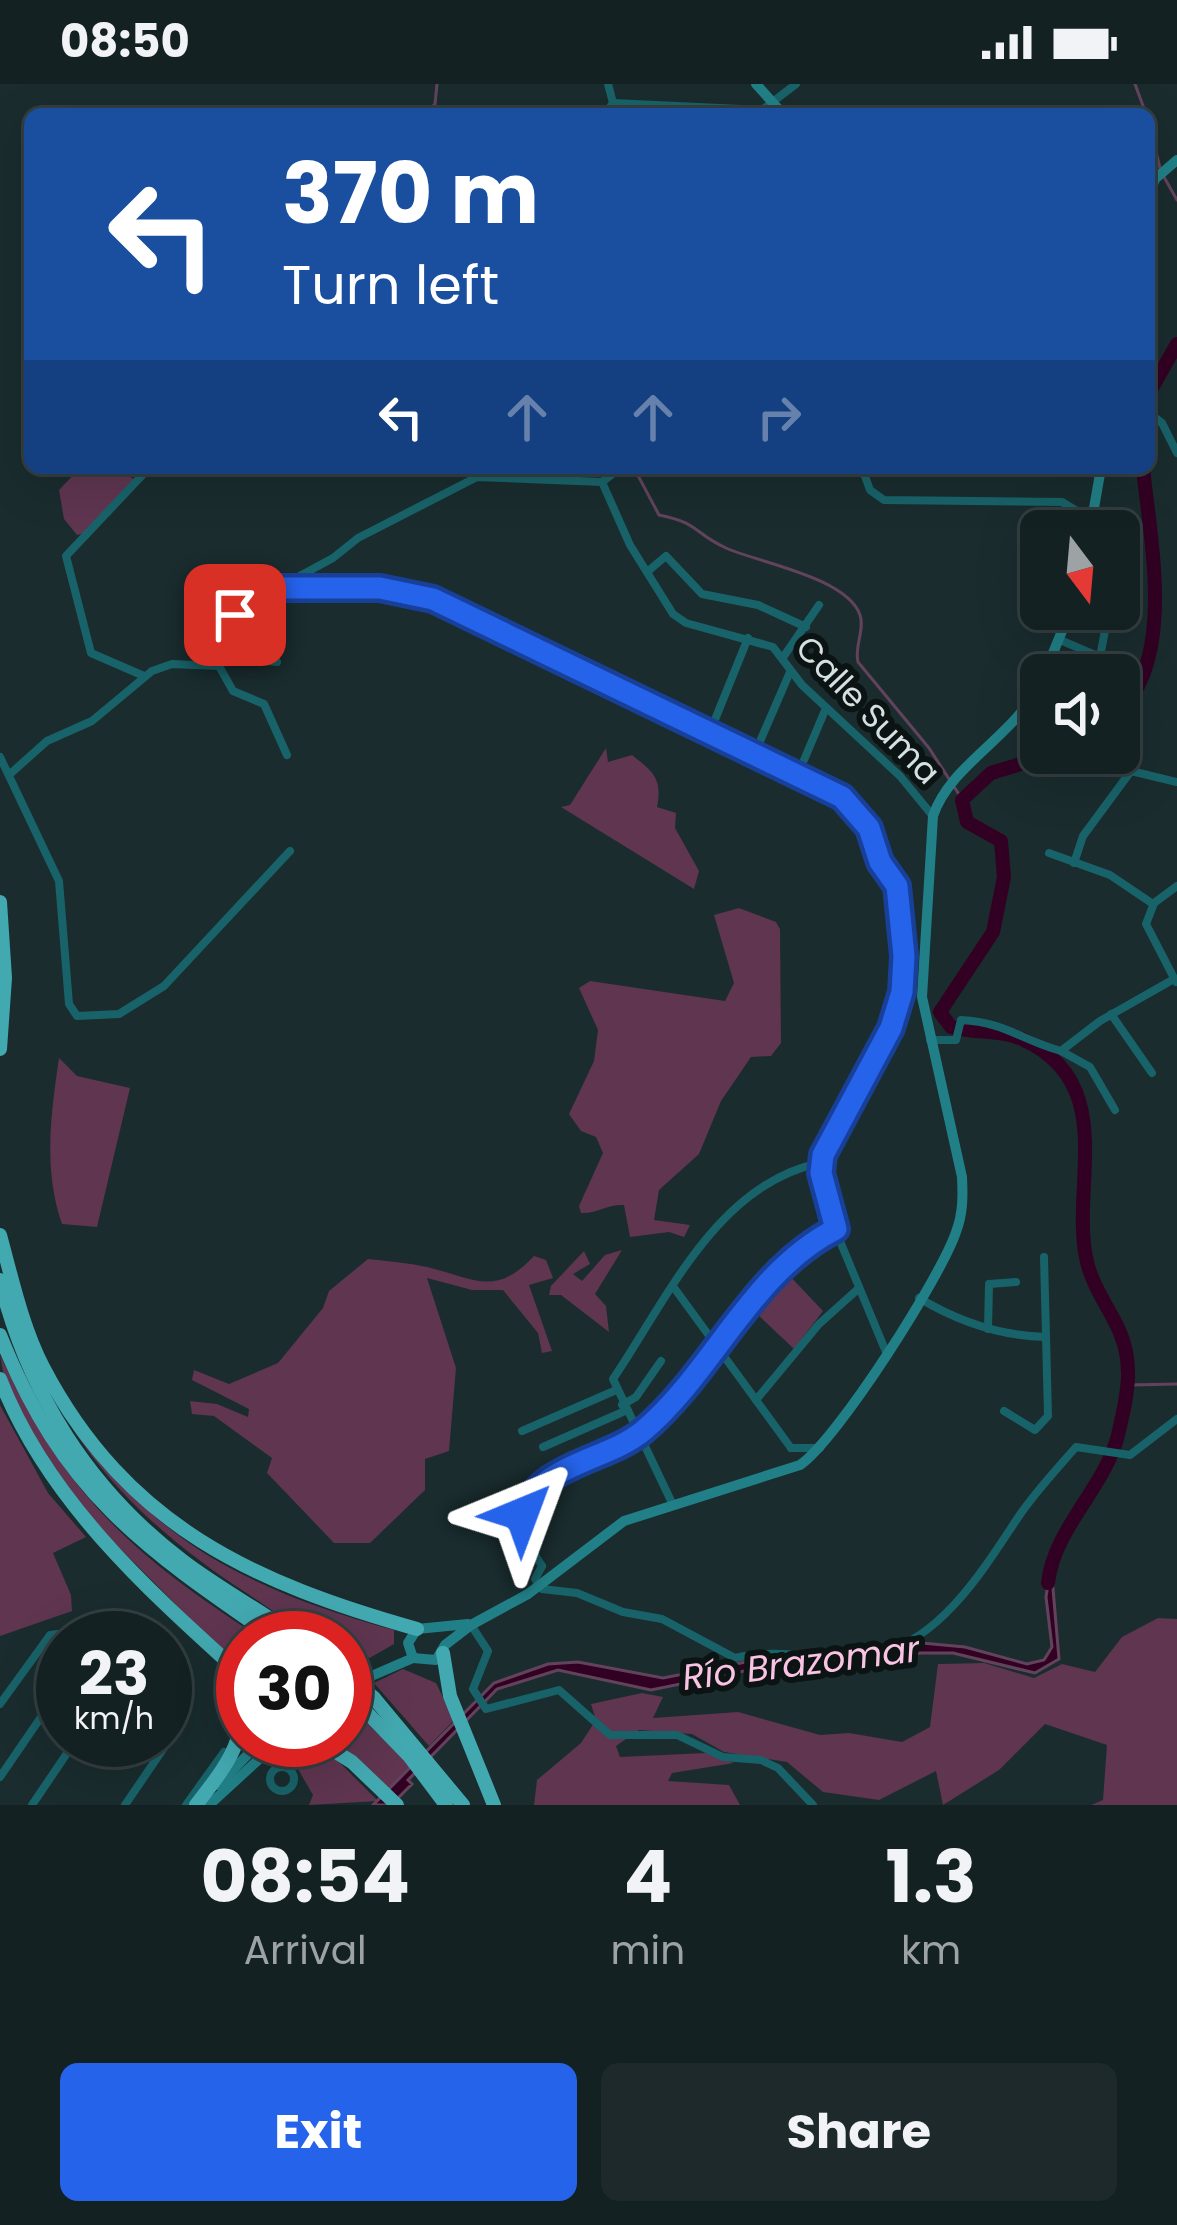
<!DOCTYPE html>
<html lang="en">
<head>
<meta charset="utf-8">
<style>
  :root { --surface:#142122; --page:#1d292a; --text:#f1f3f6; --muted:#9da3a5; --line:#333e40; --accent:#2563eb }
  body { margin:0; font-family:Poppins,sans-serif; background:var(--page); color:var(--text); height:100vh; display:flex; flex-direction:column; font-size:45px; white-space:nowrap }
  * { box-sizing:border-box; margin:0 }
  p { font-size:39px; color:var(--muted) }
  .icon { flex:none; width:66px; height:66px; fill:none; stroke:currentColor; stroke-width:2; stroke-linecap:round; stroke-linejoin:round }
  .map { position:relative; height:1721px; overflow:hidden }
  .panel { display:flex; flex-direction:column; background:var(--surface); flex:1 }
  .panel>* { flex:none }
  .hud { position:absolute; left:24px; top:24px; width:1131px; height:366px; border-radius:18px; box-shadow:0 12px 48px #0002,0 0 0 3px var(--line); background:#1a4fa0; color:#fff; overflow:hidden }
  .needle { width:78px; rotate:164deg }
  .tools { position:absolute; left:1020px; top:426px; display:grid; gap:24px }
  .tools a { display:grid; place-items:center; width:120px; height:120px; border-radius:18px; background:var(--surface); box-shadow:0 12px 48px #0002,0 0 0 3px var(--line); font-size:60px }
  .speed { position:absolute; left:36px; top:1527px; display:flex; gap:24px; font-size:60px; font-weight:700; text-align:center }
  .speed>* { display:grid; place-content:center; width:156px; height:156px; border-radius:50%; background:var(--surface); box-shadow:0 12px 48px #0002,0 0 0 3px var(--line); line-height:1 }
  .speed small { font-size:30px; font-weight:400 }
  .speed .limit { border:18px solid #d22; background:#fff; color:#111 }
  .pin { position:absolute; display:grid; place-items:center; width:102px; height:102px; color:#fff; margin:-51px; border-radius:24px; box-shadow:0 6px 18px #0006 }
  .me { position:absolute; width:132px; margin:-66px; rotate:44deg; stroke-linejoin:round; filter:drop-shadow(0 0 9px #0008) }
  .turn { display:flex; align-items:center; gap:42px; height:252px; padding:0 60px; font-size:54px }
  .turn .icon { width:156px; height:156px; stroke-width:2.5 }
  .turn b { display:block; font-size:84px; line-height:102px }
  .lanes { display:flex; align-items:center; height:114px; padding:0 60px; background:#0003; justify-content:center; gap:60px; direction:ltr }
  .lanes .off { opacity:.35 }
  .eta { display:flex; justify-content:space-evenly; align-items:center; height:204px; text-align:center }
  .eta b { font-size:72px; font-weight:700; line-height:84px }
  .action { display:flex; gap:24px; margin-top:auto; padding:24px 60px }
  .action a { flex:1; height:138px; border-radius:18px; background:var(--accent); color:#fff; font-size:48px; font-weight:700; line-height:138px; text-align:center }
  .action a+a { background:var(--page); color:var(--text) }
  .status { display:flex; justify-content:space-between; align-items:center; height:84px; padding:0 60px; background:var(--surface); direction:ltr }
  .status svg { height:33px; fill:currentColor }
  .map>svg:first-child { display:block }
  .green { fill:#5f3550 }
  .water { fill:#320023; stroke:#63435c; stroke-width:3 }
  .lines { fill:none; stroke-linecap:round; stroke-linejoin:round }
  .stream { stroke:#63435c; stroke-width:3 }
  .river { stroke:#320023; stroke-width:14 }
  .street { stroke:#186369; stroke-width:8 }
  .secondary { stroke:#218087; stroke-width:10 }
  .highway { stroke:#43a9b1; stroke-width:14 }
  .highway-bridge { stroke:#43a9b1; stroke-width:14 }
  .route-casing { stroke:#184099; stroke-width:30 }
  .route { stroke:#2563eb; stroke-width:21 }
  .labels { text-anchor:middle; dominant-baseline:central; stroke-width:12; stroke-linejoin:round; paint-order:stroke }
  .street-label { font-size:33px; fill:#d5e0e1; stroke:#0b1313 }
  .water-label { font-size:36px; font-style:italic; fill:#fac3e3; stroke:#0b1313 }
</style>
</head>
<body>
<div class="status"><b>08:50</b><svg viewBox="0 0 49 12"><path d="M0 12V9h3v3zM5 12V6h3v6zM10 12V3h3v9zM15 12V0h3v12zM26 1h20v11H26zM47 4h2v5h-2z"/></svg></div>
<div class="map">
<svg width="1177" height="1721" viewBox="0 0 1177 1721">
  <rect width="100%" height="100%" fill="#1a2c2e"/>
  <g class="green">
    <path d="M80 384H114L134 395 85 449 77 451 64 435 59 406Z"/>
    <path d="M606 664 608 678 632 671C652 687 663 694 657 723L676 729 675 744 699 787 694 805 561 723 570 721Z"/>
    <path d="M739 824 776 838 780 845 781 959 771 972 751 973 721 1017 699 1070 659 1106 654 1136 690 1141 684 1153 669 1148 630 1153 624 1121C607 1120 597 1130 581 1129L579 1122 603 1069 596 1053 581 1047 569 1030 594 977 598 946 579 904 590 897 725 917 734 899 714 831Z"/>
    <path d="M59 974 77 992 130 1004 97 1143 62 1140C43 1085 51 1029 59 974Z"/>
    <path d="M622 1166 595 1210 606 1222 609 1248 561 1211H549L551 1202 584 1167 590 1180 573 1190 582 1197 605 1171Z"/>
    <path d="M534 1172 546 1176 553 1194 529 1201 552 1267 542 1269 538 1249 503 1206H472L427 1194 456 1284 449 1367 425 1375V1406L370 1459H334L267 1389 272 1374 214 1332 192 1330 190 1317 217 1320 248 1333 249 1325 192 1296 194 1286 229 1300 278 1279 323 1224 329 1207 368 1175C387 1177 408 1179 427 1183 473 1194 495 1214 534 1172Z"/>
    <path d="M786 1188 823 1227 794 1265 755 1228Z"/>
    <path d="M30 1259C63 1308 93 1369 134 1412 200 1483 302 1521 394 1546V1560L352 1584 345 1578V1554C305 1554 282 1532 248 1510 149 1446 72 1372 30 1259Z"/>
    <path d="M0 1271C66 1412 132 1471 261 1554H243V1588L74 1418 6 1304Z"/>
    <path d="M0 1321 48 1409 86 1453 53 1469 71 1511 72 1527 0 1552Z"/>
    <path d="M1158 1534 1177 1535V1721H1091L1103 1716 1107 1661 1045 1640 999 1686 943 1721 936 1687 879 1716 823 1708 787 1678 724 1668 692 1650 639 1646 616 1662 620 1673 706 1669 734 1679 672 1689 668 1697 729 1701 740 1721H534L537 1696 581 1659 596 1636 591 1620 642 1609 663 1613 653 1634 738 1628 820 1651 849 1649 902 1658 930 1643 938 1580 984 1579 1034 1594 1062 1580 1095 1588 1122 1553Z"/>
    <path d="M403 1585 436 1599 454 1636 429 1662 374 1599Z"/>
    <path d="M345 1617 410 1682 389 1704 335 1656H345Z"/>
    <path d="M305 1663 337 1676 378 1717 309 1721 313 1711 294 1678Z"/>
  </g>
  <path class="water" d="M1051 1481 1059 1575 1035 1589 953 1569H920L856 1586 759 1584 651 1606 558 1586 497 1605 408 1696 412 1700 391 1721H373L494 1599 548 1580 578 1578 663 1594 751 1577 821 1574 922 1559 965 1563 1027 1580 1044 1576 1052 1563 1046 1513Z"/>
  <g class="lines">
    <g class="stream">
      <path d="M1135 0 1146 30"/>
      <path d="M425 30 435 20 437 0"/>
      <path d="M1149 39 1160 84"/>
      <path d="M1164 93 1177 116"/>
      <path d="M634 384 659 431C700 439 693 449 726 464 756 478 847 493 860 531 865 546 854 563 858 578L929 664 962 715"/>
      <path d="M1129 1301 1177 1300"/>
    </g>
    <g class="river">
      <path d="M1149 309 1177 260"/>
      <path d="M1119 629C1176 572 1150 456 1143 384"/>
      <path d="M1048 1499C1054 1444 1105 1404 1118 1351 1128 1309 1136 1275 1114 1236 1104 1217 1092 1199 1087 1178 1069 1104 1121 999 1022 955 998 945 975 950 951 943L940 928 993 848 1004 793 1001 757 967 738 962 716 991 689 1057 669"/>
    </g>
    <g class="street">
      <path d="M608 0 613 19"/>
      <path d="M613 19 762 26 796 0"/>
      <path d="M605 30 613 19"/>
      <path d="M1149 329 1162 339 1177 369"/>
      <path d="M862 384 870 406 884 416 1062 418 1110 447"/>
      <path d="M602 398 630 461 673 530 686 539 773 563 802 601 900 692 932 731"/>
      <path d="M647 488 666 472 702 510 758 521 806 543"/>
      <path d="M280 504H380L449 522 750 673 819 700 864 736 901 814 902 908 891 944 835 1039 821 1089 835 1145 886 1268"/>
      <path d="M1060 556 1100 573 1109 525"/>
      <path d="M784 572 819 521"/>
      <path d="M230 573 277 578"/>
      <path d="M219 582 233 607 264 620 287 671"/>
      <path d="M144 592 91 569 66 472 149 384"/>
      <path d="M714 638 748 554"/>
      <path d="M758 662 790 588"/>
      <path d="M0 673 59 797 69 920 77 932 119 930 164 902 290 767"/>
      <path d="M804 676 826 624"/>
      <path d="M10 690 47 657 92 637 152 587 172 580 219 582 233 568 237 526 333 474 358 454 477 393 602 398 620 384"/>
      <path d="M1049 769 1110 791 1153 820"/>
      <path d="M1074 779 1083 752 1131 687 1177 698"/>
      <path d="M1176 898 1146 840 1154 819 1177 802"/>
      <path d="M1111 930 1152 989"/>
      <path d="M930 956H956L961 936C1005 938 1023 957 1061 967L1100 937 1174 895"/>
      <path d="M1061 967 1090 983 1115 1026"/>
      <path d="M675 1205 791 1364"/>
      <path d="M919 1214C959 1238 1000 1252 1046 1253"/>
      <path d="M988 1245 989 1200 1016 1198"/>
      <path d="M756 1316 819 1240 858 1205"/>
      <path d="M622 1321 636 1313 661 1277"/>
      <path d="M1004 1327 1035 1346 1048 1332 1044 1173"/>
      <path d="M522 1347 614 1307"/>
      <path d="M543 1363 625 1327"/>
      <path d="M791 1364H820"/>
      <path d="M673 1421 613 1295C666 1217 718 1098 821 1079"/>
      <path d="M542 1482 535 1495 542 1505 577 1509 623 1528 662 1535 735 1574C785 1562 832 1581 881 1569 943 1553 985 1483 1017 1435 1034 1409 1056 1386 1076 1363L1130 1371 1177 1335"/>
      <path d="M542 1482 521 1448 526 1418 564 1387 645 1345 776 1188 835 1145"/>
      <path d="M471 1541 488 1567 473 1605 486 1625 559 1606 610 1651H677L723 1673 761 1676 778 1684 813 1721"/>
      <path d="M0 1620 50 1551 74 1548 88 1554"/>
      <circle cx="282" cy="1695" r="12"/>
      <path d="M0 1693 63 1601"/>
      <path d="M32 1721 76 1656"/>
      <path d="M125 1721 172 1652 165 1640"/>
      <path d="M186 1721 224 1668"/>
    </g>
    <g class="secondary">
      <path d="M756 0 783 30"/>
      <path d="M1149 111 1155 95 1177 76"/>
      <path d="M1090 447 1101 384"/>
      <path d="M1044 591 1071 525"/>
      <path d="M413 1574 436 1576 445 1561 471 1541 528 1510 624 1437 800 1381C837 1356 941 1193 956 1148 963 1130 963 1112 962 1093L922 913 933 732C951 679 1015 653 1041 598"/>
      <path d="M413 1574 408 1559 417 1545 468 1540"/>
      <path d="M353 1600 413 1574"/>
      <path d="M218 1701 262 1656"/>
      <path d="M209 1721 280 1656"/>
    </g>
    <g class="highway">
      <path d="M0 818 5 894 0 965"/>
      <path d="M0 1151C12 1195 22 1242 43 1283 126 1442 254 1499 417 1545"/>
      <path d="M0 1196C28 1309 89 1406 183 1477 220 1505 261 1527 299 1554"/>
      <path d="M0 1251C63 1408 141 1462 275 1554"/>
      <path d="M0 1295C47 1416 148 1506 243 1592"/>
      <path d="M443 1569 450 1612 494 1721"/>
      <path d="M345 1606 410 1673 446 1721"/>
      <path d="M374 1614 463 1721"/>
      <path d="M317 1656 352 1678 397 1721"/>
      <path d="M196 1721C235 1671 256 1644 228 1582"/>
    </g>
    <path class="highway-bridge" d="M345 1588 374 1614"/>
  </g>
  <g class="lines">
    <g class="route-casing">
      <path id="route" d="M235 531 280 504H380L433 515 842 713 869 744 880 778 897 802 904 872 902 908 891 944 823 1071 821 1089 836 1145C751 1188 714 1287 643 1347 607 1377 540 1379 522 1430"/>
    </g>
    <use href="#route" class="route"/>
  </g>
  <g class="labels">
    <g class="street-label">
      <text transform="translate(868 626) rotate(46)">Calle Suma</text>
    </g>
    <g class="water-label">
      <text transform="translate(801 1579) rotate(-7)">Río Brazomar</text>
    </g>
  </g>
</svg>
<div class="tools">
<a><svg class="needle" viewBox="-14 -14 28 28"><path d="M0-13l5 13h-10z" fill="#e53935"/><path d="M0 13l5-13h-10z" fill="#9da3a5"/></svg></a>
<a><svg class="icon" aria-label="sound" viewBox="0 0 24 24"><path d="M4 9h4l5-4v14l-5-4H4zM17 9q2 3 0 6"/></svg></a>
</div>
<div class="speed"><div>23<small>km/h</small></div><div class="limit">30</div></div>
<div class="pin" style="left:235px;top:531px;background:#d93025"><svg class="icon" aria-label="arrive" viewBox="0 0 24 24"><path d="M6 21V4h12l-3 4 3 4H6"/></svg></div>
<svg class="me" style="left:522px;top:1430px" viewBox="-20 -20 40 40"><path d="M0-17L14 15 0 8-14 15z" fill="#2563eb" stroke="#fff" stroke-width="4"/></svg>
<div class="hud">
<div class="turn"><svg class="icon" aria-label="left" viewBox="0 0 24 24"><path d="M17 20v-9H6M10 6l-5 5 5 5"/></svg><div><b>370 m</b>Turn left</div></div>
<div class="lanes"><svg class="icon" aria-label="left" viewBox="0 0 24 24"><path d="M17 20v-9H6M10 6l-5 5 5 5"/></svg><svg class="icon off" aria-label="ahead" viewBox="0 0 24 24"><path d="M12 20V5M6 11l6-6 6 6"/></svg><svg class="icon off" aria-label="ahead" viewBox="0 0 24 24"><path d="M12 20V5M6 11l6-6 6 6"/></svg><svg class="icon off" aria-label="right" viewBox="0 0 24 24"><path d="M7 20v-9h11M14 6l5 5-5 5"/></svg></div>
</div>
</div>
<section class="panel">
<div class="eta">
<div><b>08:54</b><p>Arrival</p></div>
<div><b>4</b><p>min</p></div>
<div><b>1.3</b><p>km</p></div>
</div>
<div class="action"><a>Exit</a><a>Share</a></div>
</section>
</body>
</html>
